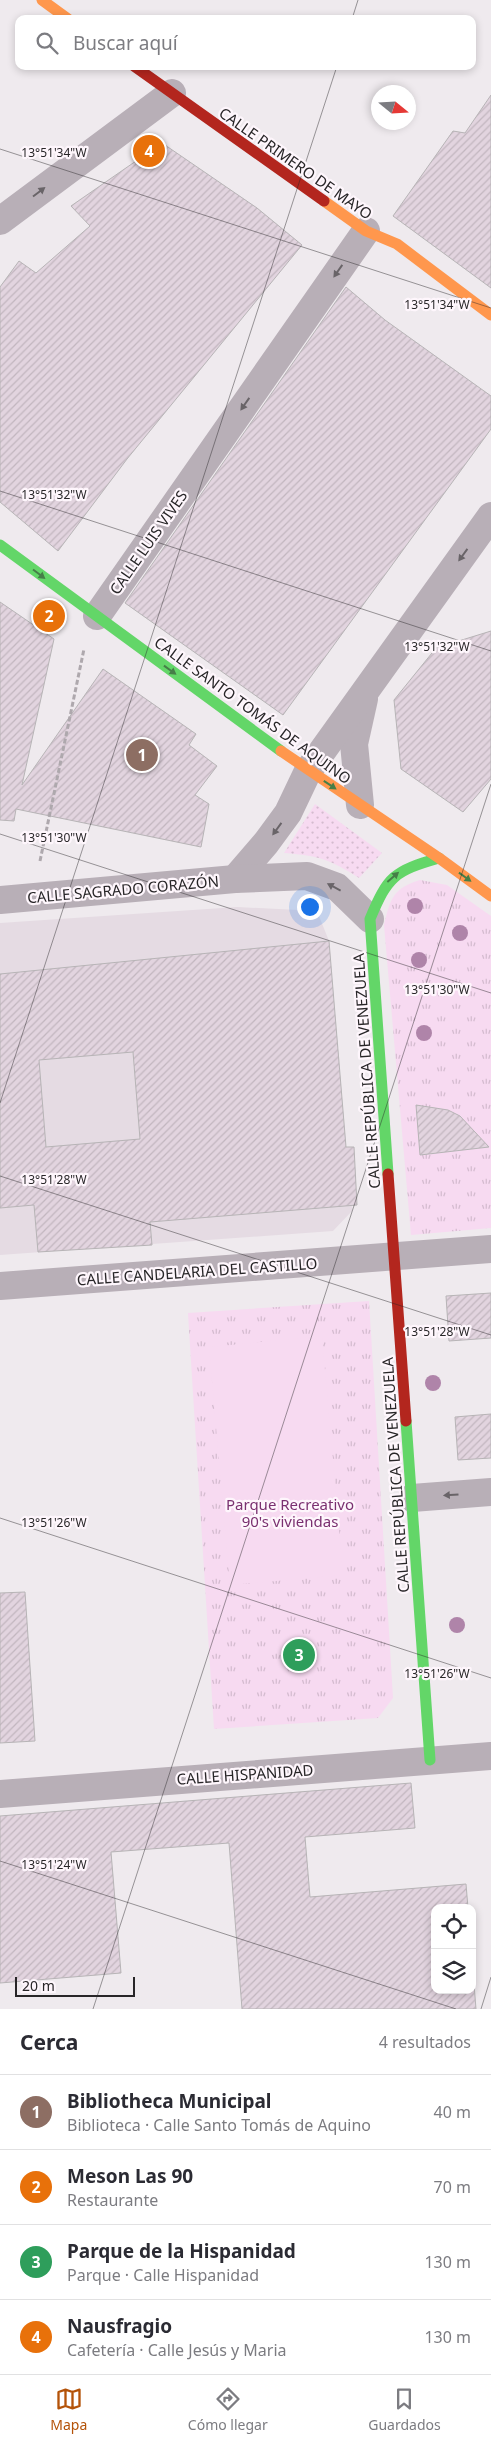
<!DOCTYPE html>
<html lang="es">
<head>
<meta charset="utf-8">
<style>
  body { margin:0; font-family:"Noto Sans",sans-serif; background:#f7f7f7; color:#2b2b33 }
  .controls { position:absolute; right:15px; bottom:15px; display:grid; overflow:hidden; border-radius:10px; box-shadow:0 2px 8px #0003 }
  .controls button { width:45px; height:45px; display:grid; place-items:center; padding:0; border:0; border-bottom:1px solid #e1e1e2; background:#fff; color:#2b2b33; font:25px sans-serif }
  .compass { position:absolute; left:371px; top:85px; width:45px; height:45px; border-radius:50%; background:#fff; box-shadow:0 2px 8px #0003; rotate:108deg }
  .scale { position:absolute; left:15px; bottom:12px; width:120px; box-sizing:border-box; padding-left:5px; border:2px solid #282628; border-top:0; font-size:14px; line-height:18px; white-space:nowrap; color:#282628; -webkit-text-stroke:4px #fef6fc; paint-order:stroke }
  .you { position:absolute; left:309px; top:906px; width:18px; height:18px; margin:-12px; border:4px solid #fff; border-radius:50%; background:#1a73e8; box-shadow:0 0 0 8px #1a73e833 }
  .badge { display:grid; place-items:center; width:32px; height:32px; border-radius:50%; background:#b45309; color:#fff; font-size:16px; font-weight:700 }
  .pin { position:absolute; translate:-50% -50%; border:2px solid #fff; box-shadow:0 1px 5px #0006 }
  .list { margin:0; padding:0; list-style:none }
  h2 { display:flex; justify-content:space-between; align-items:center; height:65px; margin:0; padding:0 20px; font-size:21px }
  h2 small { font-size:16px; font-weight:400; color:#7c7c81 }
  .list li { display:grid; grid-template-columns:32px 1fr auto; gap:15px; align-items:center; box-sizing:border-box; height:75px; padding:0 20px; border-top:1px solid #e1e1e2 }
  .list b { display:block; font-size:19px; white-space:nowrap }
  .list p { margin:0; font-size:16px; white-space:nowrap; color:#7c7c81 }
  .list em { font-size:16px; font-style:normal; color:#7c7c81 }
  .icon { flex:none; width:28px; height:28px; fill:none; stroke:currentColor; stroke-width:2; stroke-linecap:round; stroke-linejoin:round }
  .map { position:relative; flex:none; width:491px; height:2009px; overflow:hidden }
  .search { position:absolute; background:#fff; box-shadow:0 2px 8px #0003; left:15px; right:15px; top:15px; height:55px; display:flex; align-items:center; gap:12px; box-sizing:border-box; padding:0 18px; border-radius:10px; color:#7c7c81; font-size:19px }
  .sheet { height:365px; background:#fff }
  nav { display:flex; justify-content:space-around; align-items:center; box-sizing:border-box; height:70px; border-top:1px solid #e1e1e2; background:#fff; font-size:14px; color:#7c7c81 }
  nav a { display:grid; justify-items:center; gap:2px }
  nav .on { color:#b45309 }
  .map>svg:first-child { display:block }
  .built { fill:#e5dbe3 }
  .grass { fill:url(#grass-dots) }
  .park { fill:url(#park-tufts) }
  .pitch { fill:#f7daf1 }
  .building { fill:url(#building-hatch); stroke:#b7b4b6; fill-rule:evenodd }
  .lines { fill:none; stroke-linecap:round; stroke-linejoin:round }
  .path { stroke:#aea8ad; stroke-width:3; stroke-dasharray:5 2.5; stroke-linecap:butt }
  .street { stroke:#b8afb7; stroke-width:28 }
  .fast { stroke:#63d668; stroke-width:11 }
  .slow { stroke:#ff974d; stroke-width:11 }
  .jam { stroke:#b3261e; stroke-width:11 }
  .tree { fill:#af84a9 }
  .oneway { fill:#696468 }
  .oneway2 { fill:#467e48 }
  .ticks { fill:none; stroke:#282628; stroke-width:1; stroke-opacity:0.45 }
  .labels { text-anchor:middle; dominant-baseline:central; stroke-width:4.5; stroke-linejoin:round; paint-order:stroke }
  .street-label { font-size:15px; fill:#282628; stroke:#fef6fc }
  .park-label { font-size:15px; fill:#7a3070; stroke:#fef6fc }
  .ticks-label { font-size:12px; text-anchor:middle; fill:#282628; stroke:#fef6fc; stroke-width:4.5; stroke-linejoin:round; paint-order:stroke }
</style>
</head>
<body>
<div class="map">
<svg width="491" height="2009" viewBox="0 0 491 2009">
  <defs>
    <pattern id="grass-dots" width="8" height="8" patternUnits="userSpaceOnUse" patternTransform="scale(1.25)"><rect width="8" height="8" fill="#f7daf1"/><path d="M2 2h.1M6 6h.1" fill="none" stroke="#d4bbcf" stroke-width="1.8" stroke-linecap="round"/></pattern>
    <pattern id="park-tufts" width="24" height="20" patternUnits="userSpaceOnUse" patternTransform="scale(1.25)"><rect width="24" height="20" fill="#f7daf1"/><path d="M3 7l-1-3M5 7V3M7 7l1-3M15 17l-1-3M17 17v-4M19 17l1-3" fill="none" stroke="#d4bbcf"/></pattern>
    <pattern id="building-hatch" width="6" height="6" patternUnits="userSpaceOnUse" patternTransform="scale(1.25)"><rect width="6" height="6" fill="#e2d4df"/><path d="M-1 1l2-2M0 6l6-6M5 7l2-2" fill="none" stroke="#c2b6bf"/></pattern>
  </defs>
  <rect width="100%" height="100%" fill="#efeaee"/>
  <path class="built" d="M237 907 317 911 329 941 346 1147H354L357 1205 352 1206V1211L333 1231 0 1255V923Z"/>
  <path class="grass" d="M315 804 382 853 359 878C329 859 320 856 284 853Z"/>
  <g class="park">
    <path d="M420 880 447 885 491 916V1228L411 1235 384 925C390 899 393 888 420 880Z"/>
    <path d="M369 1301 393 1698 378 1718 214 1729 188 1313Z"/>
  </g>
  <path class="pitch" d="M322 1336 343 1575 230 1585 209 1347Z"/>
  <g class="building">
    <path d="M491 95V288L393 216 453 131 465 133Z"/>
    <path d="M165 145 257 208 302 245 127 459 58 551 0 502V287L19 261 36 273 90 226 71 206 149 152Z"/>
    <path d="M346 287 385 320 491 396V429L283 715 125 603Z"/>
    <path d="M0 602 54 639 22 785 103 669 196 734 189 745 217 766 195 795 209 804 201 847 16 809 14 821 0 820Z"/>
    <path d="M491 631V779L463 812 401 769 394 700 436 648Z"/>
    <path d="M329 941 346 1147H354L357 1205 150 1222 152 1245 38 1252 34 1205 0 1208V974ZM133 1052 140 1139 46 1147 39 1060Z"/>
    <path d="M416 1105 448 1110 460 1116 489 1147 420 1155Z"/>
    <path d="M491 1293V1338L449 1341 446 1296Z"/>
    <path d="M491 1414V1458L458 1460 455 1417Z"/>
    <path d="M25 1592 35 1741 0 1743V1593Z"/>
    <path d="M411 1783 415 1828 305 1837 310 1897 466 1884 468 1908H435V1990H472V1959L476 2009H242L229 1843 111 1852 121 1973 0 1983V1816Z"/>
  </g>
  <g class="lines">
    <path class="path" d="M40 861 84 649"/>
    <g class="street">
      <path d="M0 221 172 93"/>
      <path d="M97 616 366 231"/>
      <path d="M360 805 354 744 364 699"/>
      <path d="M235 879 266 843 288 813 308 771 491 516"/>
      <path d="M0 900 235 879 307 876 337 887 370 919"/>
      <path d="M0 1286 491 1249"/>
      <path d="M412 1498 491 1492"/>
      <path d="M0 1794 491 1756"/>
    </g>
    <g class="fast">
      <path d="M0 545 281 751"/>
      <path d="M388 1174 370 919C388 876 394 871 439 858"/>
      <path d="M406 1421 430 1760"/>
    </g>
    <g class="slow">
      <path d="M42 0 68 19"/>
      <path d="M324 201 366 231 397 244 491 315"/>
      <path d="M281 751 439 858 491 896"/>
    </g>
    <g class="jam">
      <path d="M134 66 324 201"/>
      <path d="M388 1174 406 1421"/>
    </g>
  </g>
  <g class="tree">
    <circle cx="415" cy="906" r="8"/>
    <circle cx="460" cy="933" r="8"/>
    <circle cx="419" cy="960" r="8"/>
    <circle cx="424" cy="1033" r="8"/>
    <circle cx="433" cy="1383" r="8"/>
    <circle cx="457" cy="1625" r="8"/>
  </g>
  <defs><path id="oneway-solid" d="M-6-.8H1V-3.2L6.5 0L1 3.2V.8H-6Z" transform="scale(1.25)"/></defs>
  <g class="oneway">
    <use href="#oneway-solid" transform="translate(39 192) rotate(-37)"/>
    <use href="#oneway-solid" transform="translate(338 271) rotate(125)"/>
    <use href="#oneway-solid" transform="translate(245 404) rotate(125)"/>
    <use href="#oneway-solid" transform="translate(463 555) rotate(126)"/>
    <use href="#oneway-solid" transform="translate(277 829) rotate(126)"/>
    <use href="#oneway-solid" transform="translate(334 887) rotate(-152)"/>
    <use href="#oneway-solid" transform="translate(451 1495) rotate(176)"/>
  </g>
  <g class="oneway2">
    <use href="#oneway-solid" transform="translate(39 574) rotate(37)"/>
    <use href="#oneway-solid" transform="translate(170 670) rotate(36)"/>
    <use href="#oneway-solid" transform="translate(330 785) rotate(34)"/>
    <use href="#oneway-solid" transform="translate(393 877) rotate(-41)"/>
    <use href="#oneway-solid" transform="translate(465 877) rotate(36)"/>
  </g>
  <path class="ticks" d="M352 19 358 0M0 149 491 308M0 491 491 651M0 834 491 993M0 1103 337 66M0 1176 491 1335M0 1518 491 1678M0 1861 456 2009M93 2009 491 784M481 2009 491 1977"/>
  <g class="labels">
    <g class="street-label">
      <text transform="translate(296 163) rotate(35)">CALLE PRIMERO DE MAYO</text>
      <text transform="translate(148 542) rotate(-55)">CALLE LUIS VIVES</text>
      <text transform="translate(253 710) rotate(36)">CALLE SANTO TOMÁS DE AQUINO</text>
      <text transform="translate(123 889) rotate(-5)">CALLE SAGRADO CORAZÓN</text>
      <text transform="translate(366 1071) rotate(-94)">CALLE REPÚBLICA DE VENEZUELA</text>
      <text transform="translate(197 1271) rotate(-4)">CALLE CANDELARIA DEL CASTILLO</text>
      <text transform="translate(395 1475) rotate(-94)">CALLE REPÚBLICA DE VENEZUELA</text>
      <text transform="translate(245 1774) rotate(-4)">CALLE HISPANIDAD</text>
    </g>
    <g class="park-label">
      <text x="290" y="1504">Parque Recreativo<tspan x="290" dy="17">90's viviendas</tspan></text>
    </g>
  </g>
  <g class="ticks-label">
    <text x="54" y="157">13°51'34"W</text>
    <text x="437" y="309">13°51'34"W</text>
    <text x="54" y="499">13°51'32"W</text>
    <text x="437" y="651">13°51'32"W</text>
    <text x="54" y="842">13°51'30"W</text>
    <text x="437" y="994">13°51'30"W</text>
    <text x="54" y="1184">13°51'28"W</text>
    <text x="437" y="1336">13°51'28"W</text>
    <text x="54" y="1527">13°51'26"W</text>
    <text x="437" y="1678">13°51'26"W</text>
    <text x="54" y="1869">13°51'24"W</text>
  </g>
</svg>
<div class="controls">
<button><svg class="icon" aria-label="locate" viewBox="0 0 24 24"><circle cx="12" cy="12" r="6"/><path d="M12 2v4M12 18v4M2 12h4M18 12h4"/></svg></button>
<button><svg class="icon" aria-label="layers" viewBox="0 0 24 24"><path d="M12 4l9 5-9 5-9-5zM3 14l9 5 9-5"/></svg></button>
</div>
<svg class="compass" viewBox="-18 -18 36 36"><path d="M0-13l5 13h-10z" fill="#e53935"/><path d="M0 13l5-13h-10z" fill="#7c7c81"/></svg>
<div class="scale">20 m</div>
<div class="you"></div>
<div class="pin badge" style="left:142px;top:755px;background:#8d6e63">1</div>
<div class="pin badge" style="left:49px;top:616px;background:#e8710a">2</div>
<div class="pin badge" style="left:299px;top:1655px;background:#2e9e5b">3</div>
<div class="pin badge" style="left:149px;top:151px;background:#e8710a">4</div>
<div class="search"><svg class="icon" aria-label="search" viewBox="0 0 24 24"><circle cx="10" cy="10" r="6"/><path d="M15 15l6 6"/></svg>Buscar aquí</div>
</div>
<section class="sheet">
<h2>Cerca<small>4 resultados</small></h2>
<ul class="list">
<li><span class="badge" style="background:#8d6e63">1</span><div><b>Bibliotheca Municipal</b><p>Biblioteca · Calle Santo Tomás de Aquino</p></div><em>40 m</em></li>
<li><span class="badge" style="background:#e8710a">2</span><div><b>Meson Las 90</b><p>Restaurante</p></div><em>70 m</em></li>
<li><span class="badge" style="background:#2e9e5b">3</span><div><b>Parque de la Hispanidad</b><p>Parque · Calle Hispanidad</p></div><em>130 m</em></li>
<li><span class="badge" style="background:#e8710a">4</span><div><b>Nausfragio</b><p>Cafetería · Calle Jesús y Maria</p></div><em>130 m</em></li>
</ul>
</section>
<nav>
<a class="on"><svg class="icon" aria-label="map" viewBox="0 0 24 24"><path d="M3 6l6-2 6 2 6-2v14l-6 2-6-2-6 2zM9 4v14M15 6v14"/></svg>Mapa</a>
<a><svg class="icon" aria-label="directions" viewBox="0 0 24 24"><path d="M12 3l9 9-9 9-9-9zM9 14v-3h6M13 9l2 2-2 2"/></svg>Cómo llegar</a>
<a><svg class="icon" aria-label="saved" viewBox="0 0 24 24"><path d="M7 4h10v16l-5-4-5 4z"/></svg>Guardados</a>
</nav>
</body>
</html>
